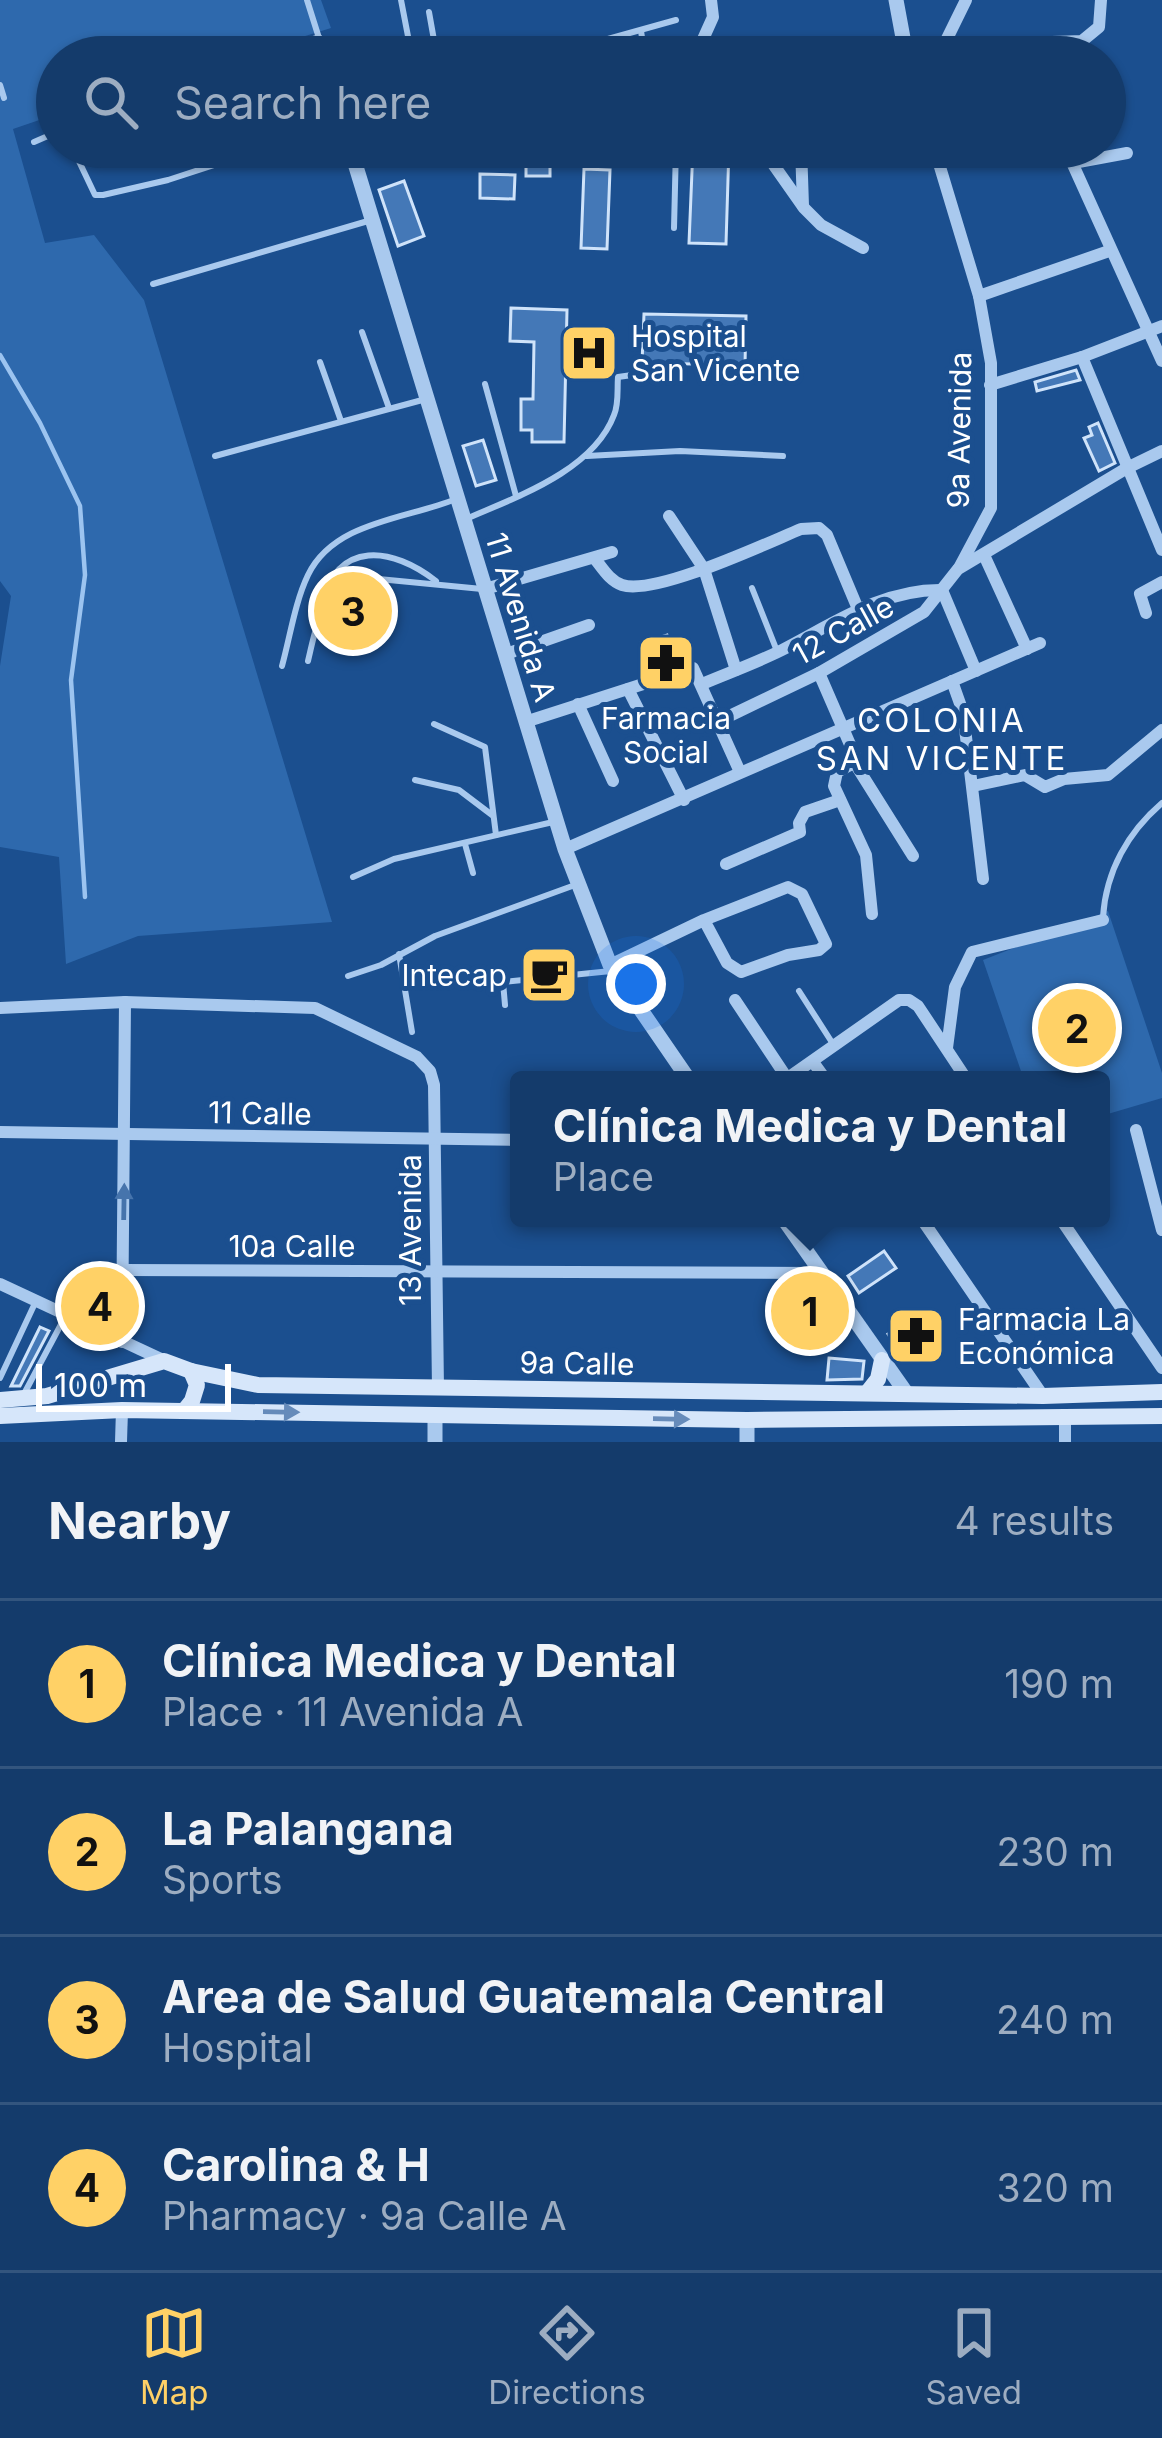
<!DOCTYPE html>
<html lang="en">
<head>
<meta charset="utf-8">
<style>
  body { margin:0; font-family:Inter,sans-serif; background:#1d4271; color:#f1f3f6 }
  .scale { position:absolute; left:36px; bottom:30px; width:195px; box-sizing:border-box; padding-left:12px; border:6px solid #fff; border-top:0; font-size:33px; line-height:42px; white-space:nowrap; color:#fff; -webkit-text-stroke:9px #1b4f8f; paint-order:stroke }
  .you { position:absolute; left:636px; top:984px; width:42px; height:42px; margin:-30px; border:9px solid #fff; border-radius:50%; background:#1a73e8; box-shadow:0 0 0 18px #1a73e833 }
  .badge { display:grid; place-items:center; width:78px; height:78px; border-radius:50%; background:#ffd166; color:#111; font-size:39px; font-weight:700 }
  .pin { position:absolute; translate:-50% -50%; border:6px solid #fff; box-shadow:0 3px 12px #0006 }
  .popup { position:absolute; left:510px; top:1071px; width:600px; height:156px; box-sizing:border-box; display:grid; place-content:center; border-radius:12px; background:#143b6b; filter:drop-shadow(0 3px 9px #0005); font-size:39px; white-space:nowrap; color:#9dadc1 }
  .popup b { font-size:45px; color:#f1f3f6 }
  .popup::after { content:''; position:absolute; left:50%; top:100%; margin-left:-24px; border:24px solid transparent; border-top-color:#143b6b }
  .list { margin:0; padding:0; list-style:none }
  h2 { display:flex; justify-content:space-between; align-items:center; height:156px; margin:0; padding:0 48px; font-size:51px }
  h2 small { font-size:39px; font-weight:400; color:#9dadc1 }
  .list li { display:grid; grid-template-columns:78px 1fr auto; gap:36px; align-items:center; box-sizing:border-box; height:168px; padding:0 48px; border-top:3px solid #33557e }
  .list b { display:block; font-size:45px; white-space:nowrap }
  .list p { margin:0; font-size:39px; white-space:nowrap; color:#9dadc1 }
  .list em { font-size:39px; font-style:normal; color:#9dadc1 }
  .icon { flex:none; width:66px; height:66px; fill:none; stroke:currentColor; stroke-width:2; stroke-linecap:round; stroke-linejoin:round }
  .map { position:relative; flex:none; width:1162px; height:1442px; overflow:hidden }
  .search { position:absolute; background:#143b6b; box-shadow:0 3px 9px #0004; left:36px; right:36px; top:36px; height:132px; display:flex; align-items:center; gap:30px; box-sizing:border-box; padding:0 42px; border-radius:66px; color:#9dadc1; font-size:45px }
  .sheet { height:828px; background:#143b6b }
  nav { display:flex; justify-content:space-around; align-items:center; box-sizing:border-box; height:168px; border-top:3px solid #33557e; background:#143b6b; font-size:33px; color:#9dadc1 }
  nav a { display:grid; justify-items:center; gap:6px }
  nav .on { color:#ffd166 }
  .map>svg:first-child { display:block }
  .green { fill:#2e69ad }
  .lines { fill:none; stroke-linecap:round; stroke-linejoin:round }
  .stream { stroke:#9cc4f0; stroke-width:4.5 }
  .building { fill:#4478b7; stroke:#cfe3fa; stroke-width:3 }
  .service { stroke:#a9c9ee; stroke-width:6 }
  .minor { stroke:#a9c9ee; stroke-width:12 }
  .tertiary { stroke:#a9c9ee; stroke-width:15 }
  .secondary { stroke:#d6e6fa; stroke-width:16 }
  .oneway { fill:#4674ac }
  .oneway2 { fill:#668bba }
  .labels { text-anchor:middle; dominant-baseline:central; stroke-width:10; stroke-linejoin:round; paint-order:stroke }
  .poi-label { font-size:30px; fill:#fff; stroke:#1b4f8f; text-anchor:start }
  .street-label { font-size:30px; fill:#fff; stroke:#1b4f8f }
  .neighbourhood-label { font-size:33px; letter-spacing:3px; fill:#fff; stroke:#1b4f8f }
</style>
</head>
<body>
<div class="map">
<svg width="1162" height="1442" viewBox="0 0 1162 1442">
  <rect width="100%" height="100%" fill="#1b4f8f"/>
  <g class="green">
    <path d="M0 0H321L331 28 238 57H57V114L13 129 45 243 94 235 144 300 332 922 138 936 66 964 59 857 0 847V666L11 596 0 581Z"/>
    <path d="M1108 911 1162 1073V1098L1101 1116V1080H1024L983 960Z"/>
  </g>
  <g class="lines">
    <path class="stream" d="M0 355 40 423 80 506 85 575 71 680 85 897"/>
  </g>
  <g class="building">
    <rect x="526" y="147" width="24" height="29"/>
    <path d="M693 147H729L726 244 689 243Z"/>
    <path d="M584 169 610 170 607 249 581 248Z"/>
    <path d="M480 174 515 175 514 199 480 198Z"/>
    <path d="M404 181 424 236 398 246 379 190Z"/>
    <path d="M511 308 567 310 564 442H532V430H521V399H533L534 342 510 341Z"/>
    <path d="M644 314 746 316 745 365 642 363Z"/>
    <path d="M1076 370 1080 380 1037 391 1035 382Z"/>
    <path d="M1098 423 1115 463 1099 471 1084 438 1092 435 1089 427Z"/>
    <path d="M483 440 496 480 476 486 463 446Z"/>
    <path d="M667 635 676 662 651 671 641 643Z"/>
    <path d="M884 1251 896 1268 859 1293 848 1276Z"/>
    <path d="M111 1293 112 1317 98 1318 88 1313 86 1295Z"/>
    <path d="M791 1293 817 1298 832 1324 798 1330Z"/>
    <path d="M926 1310 939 1330 900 1354 888 1334Z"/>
    <path d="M40 1327 49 1331 20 1386H11Z"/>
    <path d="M829 1358 864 1361 862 1379 827 1380Z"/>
  </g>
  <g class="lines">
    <g class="service">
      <path d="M307 0 325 57"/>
      <path d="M401 0 412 57"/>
      <path d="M429 12 437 57"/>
      <path d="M641 31 645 57"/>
      <path d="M608 39 676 20"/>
      <path d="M256 57 319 37"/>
      <path d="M0 85 4 98"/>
      <path d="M34 142 57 132"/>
      <path d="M76 155 95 195H103L168 180 269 147"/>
      <path d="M674 228 676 147"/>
      <path d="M153 284 368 221"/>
      <path d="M362 332 389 408"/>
      <path d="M320 362 341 421"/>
      <path d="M485 384 516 496"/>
      <path d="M215 456 426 399"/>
      <path d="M587 456 680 451 783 456"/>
      <path d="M466 519C516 497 593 471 614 415 619 404 617 389 618 377L660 371"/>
      <path d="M752 588 777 651"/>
      <path d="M321 605C338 539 392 547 436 581"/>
      <path d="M308 661C316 628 321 589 358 577L482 589"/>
      <path d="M282 666C290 637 295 602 308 575 334 521 407 519 456 499"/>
      <path d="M434 724 485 747 496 835"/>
      <path d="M415 780 459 790 492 815"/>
      <path d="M465 844 473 873"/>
      <path d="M353 877 394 859 553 822"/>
      <path d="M1103 917C1106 871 1128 832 1162 803"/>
      <path d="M399 954 412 1032"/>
      <path d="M348 976 381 965 435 936 575 885"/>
      <path d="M799 991 833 1044"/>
      <path d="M505 1005 503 982 611 971"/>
      <path d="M0 1378 36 1301"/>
      <path d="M25 1392 66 1315"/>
    </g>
    <g class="minor">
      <path d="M695 57 713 17 711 0"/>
      <path d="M938 57 966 0"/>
      <path d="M951 57 1022 43 1082 41 1099 27 1101 0"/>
      <path d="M761 147 804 208 821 225 863 248"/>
      <path d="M801 147 803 206"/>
      <path d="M934 147 979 296 991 363V508L959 568"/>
      <path d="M1065 147 1162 361"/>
      <path d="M1073 160V163L1127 153"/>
      <path d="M979 296 1109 251"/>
      <path d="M1082 357 1162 550"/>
      <path d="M990 385 1082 357 1162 326"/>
      <path d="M669 516 704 569 736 670"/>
      <path d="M984 555 1027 649"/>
      <path d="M595 559C603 569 610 581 622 585 655 596 767 543 801 529L819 528 827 535 858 609"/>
      <path d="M485 589 612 552"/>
      <path d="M1146 613 1140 594 1162 582"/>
      <path d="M506 654 589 625"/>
      <path d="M819 673 855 756 852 764 837 772 834 786 866 855 872 914"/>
      <path d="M952 681 963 712 983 879"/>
      <path d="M702 684C728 673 756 663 782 650 833 624 882 589 942 590L976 671"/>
      <path d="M628 689 684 800"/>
      <path d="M578 704 613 781"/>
      <path d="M525 722 693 668 740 772"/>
      <path d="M717 722 819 673 924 612 958 569 1127 468 1162 451"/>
      <path d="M854 762 913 856"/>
      <path d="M973 786 1025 775 1045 787 1064 779 1108 775 1162 730"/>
      <path d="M565 849 1040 643"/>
      <path d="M726 864 800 832 799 823 805 812 840 800"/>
      <path d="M610 965 704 920 788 887 802 894 826 944 819 950 788 955 741 972 727 963 704 920"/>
      <path d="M735 1000 787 1078"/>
      <path d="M0 1008 125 1002 315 1008 417 1057 430 1071 434 1085 438 1389"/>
      <path d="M947 1048 955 987 972 952 1103 920"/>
      <path d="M813 1062 826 1080"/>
      <path d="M785 1080 899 1000H909L918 1006 967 1080"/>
      <path d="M1136 1130 1162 1230"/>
      <path d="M0 1132 519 1140"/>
      <path d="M921 1218 1043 1396"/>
      <path d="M1060 1218 1162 1368"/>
      <path d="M123 1270 820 1273"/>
      <path d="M0 1284 163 1360"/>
      <path d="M122 1342 125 1002"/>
      <path d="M121 1442 122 1410"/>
      <path d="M1065 1442V1416"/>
    </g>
    <g class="tertiary">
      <path d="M864 57 906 54 896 0"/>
      <path d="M350 147 565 849 610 965 689 1080"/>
      <path d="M783 1218 907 1394"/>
      <path d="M747 1420V1442"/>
      <path d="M435 1442V1415"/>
    </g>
    <g class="secondary">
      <path d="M867 1393 878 1379 882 1360"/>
      <path d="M0 1400 47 1396 164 1361 191 1371 258 1385 1043 1396 1162 1392"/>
      <path d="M184 1411 192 1401 197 1385 191 1371"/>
      <path d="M0 1416 122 1410 747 1420 1162 1416"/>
    </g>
  </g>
  <defs><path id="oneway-solid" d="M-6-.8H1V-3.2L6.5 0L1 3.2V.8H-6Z" transform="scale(3)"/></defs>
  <use class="oneway" href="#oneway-solid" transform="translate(124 1202) rotate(-89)"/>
  <g class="oneway2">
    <use href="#oneway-solid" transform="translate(281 1412) rotate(1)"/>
    <use href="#oneway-solid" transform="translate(671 1419) rotate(1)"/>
  </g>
  <defs>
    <symbol id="hospital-square" viewBox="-11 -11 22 22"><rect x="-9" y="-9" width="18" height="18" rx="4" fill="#ffd166" stroke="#1b4f8f"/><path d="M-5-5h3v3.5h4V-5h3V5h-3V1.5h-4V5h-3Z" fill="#111"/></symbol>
    <symbol id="pharmacy-square" viewBox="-11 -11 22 22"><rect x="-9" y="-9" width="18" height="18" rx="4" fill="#ffd166" stroke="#1b4f8f"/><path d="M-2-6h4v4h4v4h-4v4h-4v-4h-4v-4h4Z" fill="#111"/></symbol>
    <symbol id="cafe-square" viewBox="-11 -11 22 22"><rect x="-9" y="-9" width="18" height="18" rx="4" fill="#ffd166" stroke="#1b4f8f"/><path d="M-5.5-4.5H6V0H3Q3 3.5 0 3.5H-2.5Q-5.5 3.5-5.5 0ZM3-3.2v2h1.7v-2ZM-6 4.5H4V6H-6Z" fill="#111"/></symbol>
  </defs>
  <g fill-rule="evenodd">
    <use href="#hospital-square" x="556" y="320" width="66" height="66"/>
    <use href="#pharmacy-square" x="633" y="630" width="66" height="66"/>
    <use href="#cafe-square" x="516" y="942" width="66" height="66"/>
    <use href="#pharmacy-square" x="883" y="1303" width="66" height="66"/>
  </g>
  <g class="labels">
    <g class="poi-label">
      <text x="631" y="336">Hospital<tspan x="631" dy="34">San Vicente</tspan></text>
      <text x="666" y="718" text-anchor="middle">Farmacia<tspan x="666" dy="34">Social</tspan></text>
      <text x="507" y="975" text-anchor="end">Intecap</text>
      <text x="958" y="1319">Farmacia La<tspan x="958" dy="34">Económica</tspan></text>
    </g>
    <g class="street-label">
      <text transform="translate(959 430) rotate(-89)">9a Avenida</text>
      <text transform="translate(521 617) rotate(73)">11 Avenida A</text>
      <text transform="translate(843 630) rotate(-29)">12 Calle</text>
      <text transform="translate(260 1113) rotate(1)">11 Calle</text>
      <text transform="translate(410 1230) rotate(-90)">13 Avenida</text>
      <text x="292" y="1246">10a Calle</text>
      <text transform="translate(577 1363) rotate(1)">9a Calle</text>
    </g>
    <g class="neighbourhood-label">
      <text x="942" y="720">COLONIA<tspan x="942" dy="38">SAN VICENTE</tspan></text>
    </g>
  </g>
</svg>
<div class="scale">100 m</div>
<div class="you"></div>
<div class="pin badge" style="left:810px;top:1311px">1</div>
<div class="popup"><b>Clínica Medica y Dental</b>Place</div>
<div class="pin badge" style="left:1077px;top:1028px">2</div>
<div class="pin badge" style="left:353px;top:611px">3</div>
<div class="pin badge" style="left:100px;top:1306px">4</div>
<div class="search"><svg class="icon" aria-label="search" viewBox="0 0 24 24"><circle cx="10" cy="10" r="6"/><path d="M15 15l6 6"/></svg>Search here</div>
</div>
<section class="sheet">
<h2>Nearby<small>4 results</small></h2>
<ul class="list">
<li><span class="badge">1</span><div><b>Clínica Medica y Dental</b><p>Place · 11 Avenida A</p></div><em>190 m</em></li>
<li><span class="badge">2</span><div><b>La Palangana</b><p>Sports</p></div><em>230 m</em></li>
<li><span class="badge">3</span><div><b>Area de Salud Guatemala Central</b><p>Hospital</p></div><em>240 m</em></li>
<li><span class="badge">4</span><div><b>Carolina &amp; H</b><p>Pharmacy · 9a Calle A</p></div><em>320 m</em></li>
</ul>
</section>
<nav>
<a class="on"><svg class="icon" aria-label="map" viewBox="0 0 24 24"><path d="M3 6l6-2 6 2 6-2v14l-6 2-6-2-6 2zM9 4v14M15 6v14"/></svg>Map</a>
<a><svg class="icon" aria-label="directions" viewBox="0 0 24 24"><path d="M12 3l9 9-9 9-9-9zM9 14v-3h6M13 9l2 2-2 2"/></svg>Directions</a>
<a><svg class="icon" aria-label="saved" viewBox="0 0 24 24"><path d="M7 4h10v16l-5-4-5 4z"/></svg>Saved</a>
</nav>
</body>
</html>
